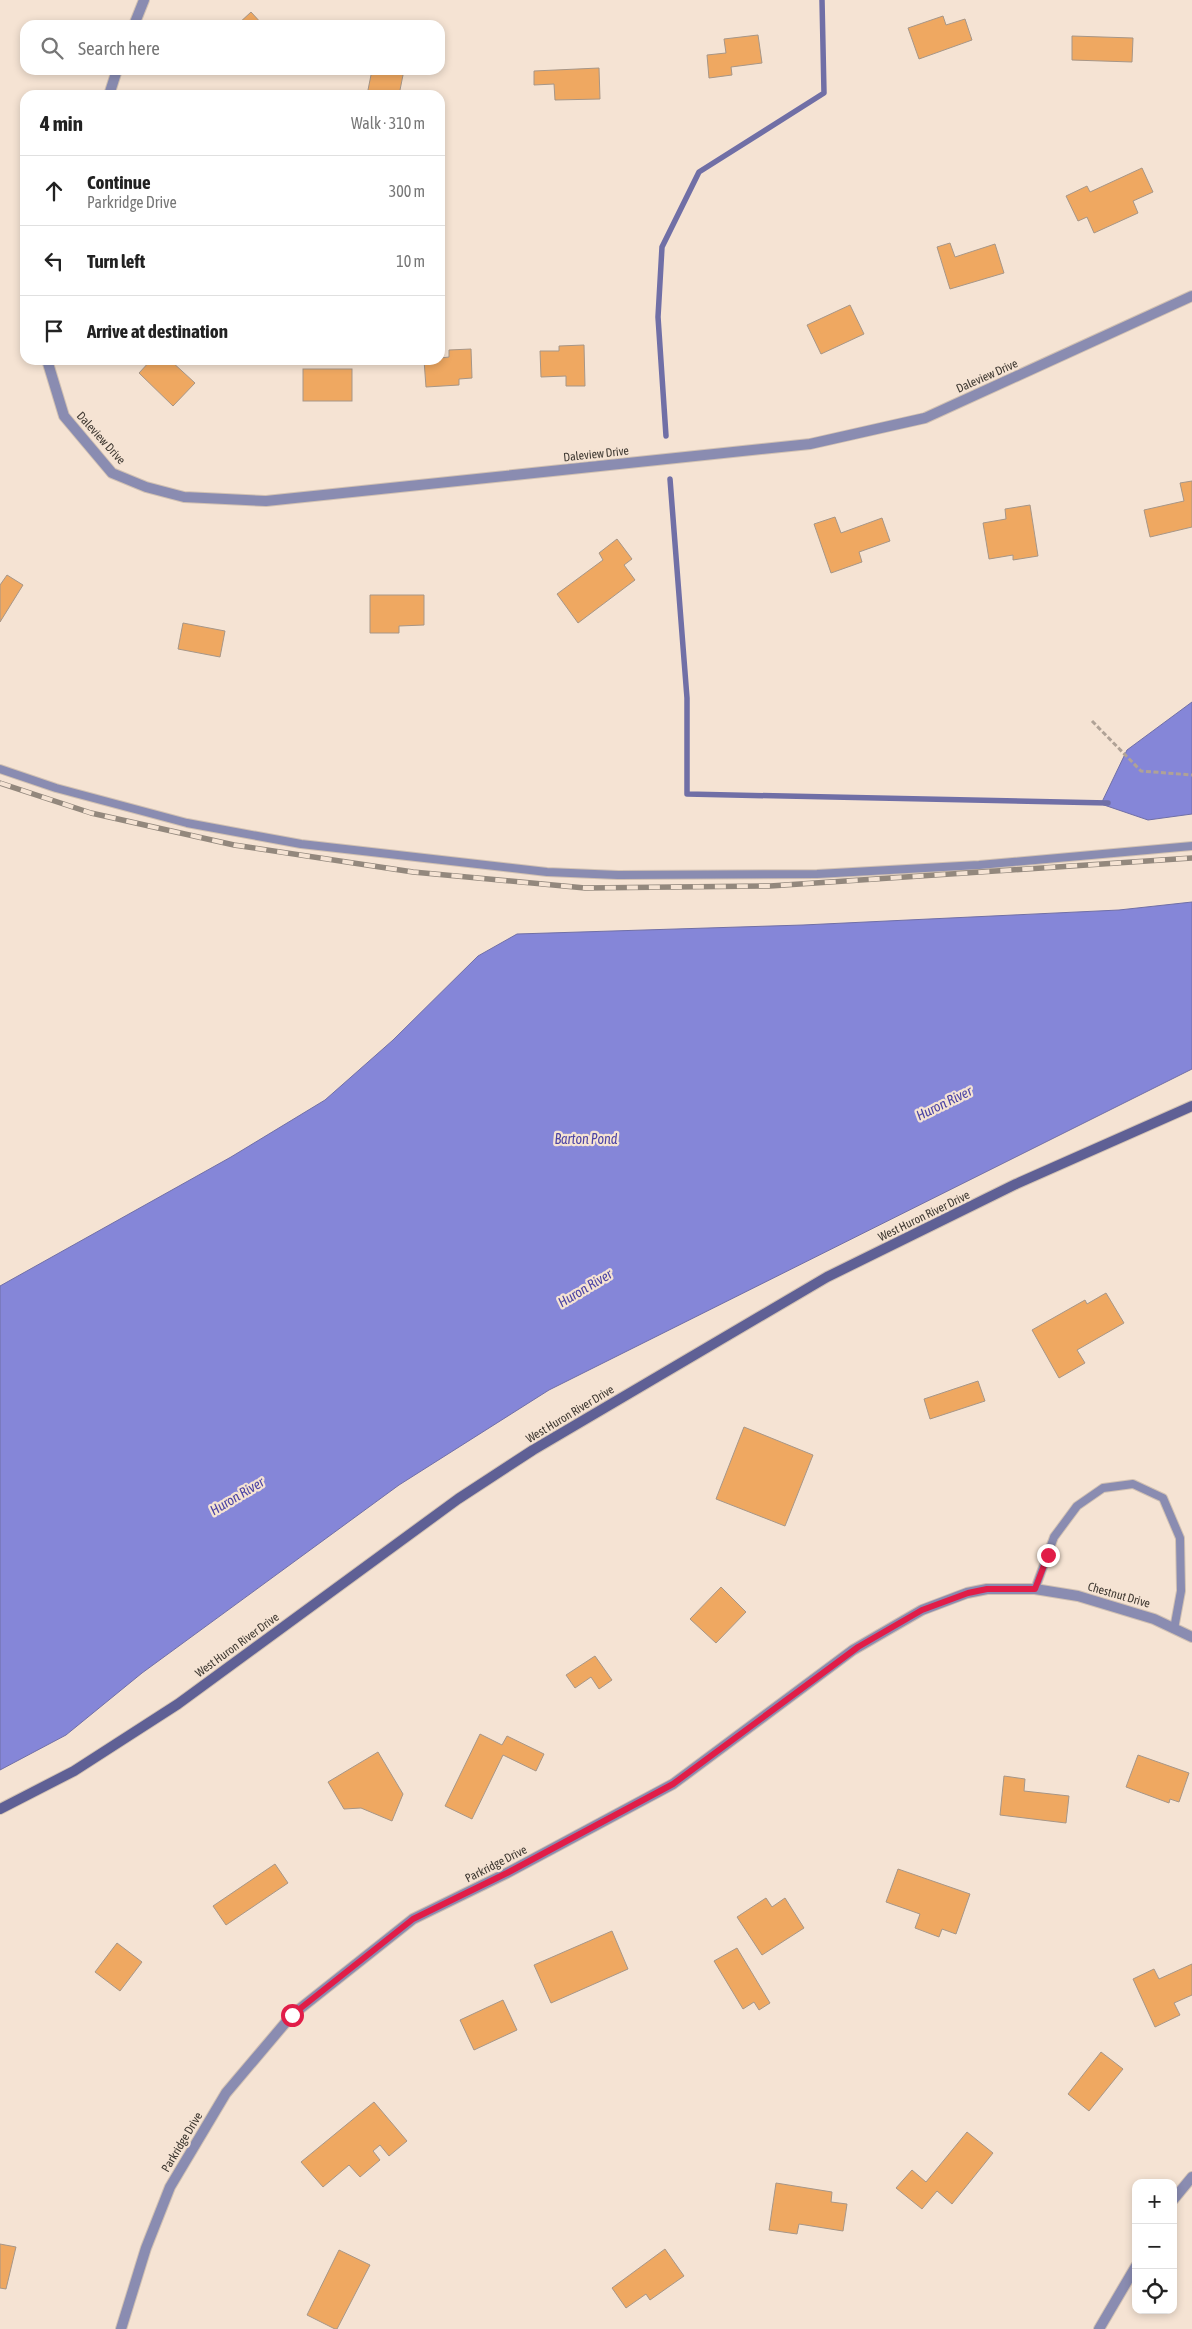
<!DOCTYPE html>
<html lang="en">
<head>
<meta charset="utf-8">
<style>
  body { margin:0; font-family:"Asap Condensed",sans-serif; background:#f6f6f6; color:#222 }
  .controls { position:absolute; right:15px; bottom:15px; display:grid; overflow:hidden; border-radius:10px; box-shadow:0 2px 8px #0003 }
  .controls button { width:45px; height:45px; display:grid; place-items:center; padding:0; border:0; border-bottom:1px solid #e0e0e0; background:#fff; color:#222; font:25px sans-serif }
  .stop { position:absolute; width:15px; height:15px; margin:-11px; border:4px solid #e11d48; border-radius:50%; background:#fff }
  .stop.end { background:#e11d48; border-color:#fff; box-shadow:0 1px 5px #0008 }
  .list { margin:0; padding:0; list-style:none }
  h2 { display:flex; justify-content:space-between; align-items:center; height:65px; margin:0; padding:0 20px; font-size:21px }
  h2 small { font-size:16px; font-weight:400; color:#767676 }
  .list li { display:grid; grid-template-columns:32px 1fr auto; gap:15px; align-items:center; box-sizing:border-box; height:70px; padding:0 20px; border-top:1px solid #e0e0e0 }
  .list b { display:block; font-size:19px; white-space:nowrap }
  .list p { margin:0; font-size:16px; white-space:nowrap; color:#767676 }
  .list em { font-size:16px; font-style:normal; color:#767676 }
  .icon { flex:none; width:28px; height:28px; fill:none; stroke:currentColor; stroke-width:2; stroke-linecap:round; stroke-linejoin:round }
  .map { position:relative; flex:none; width:1192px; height:2329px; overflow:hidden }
  .search { position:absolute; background:#fff; box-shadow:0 2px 8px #0003; left:20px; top:20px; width:425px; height:55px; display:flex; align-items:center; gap:12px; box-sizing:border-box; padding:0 18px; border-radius:15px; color:#767676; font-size:19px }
  .panel { position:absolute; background:#fff; box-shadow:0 2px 8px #0003; left:20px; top:90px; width:425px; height:275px; border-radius:15px }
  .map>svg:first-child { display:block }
  .water { fill:#8586d8; stroke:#706fa6 }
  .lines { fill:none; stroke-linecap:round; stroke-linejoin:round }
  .stream { stroke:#706fa6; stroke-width:5.5 }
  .building { fill:#efa861; stroke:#a79687 }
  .lane-casing { stroke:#d1c1b3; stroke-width:10 }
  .street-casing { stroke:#d1c1b3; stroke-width:12 }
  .secondary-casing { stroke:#d1c1b3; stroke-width:12 }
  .path { stroke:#b0a296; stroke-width:3; stroke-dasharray:5 2.5; stroke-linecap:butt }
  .lane { stroke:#8a8cb1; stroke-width:8 }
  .street { stroke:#8a8cb1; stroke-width:10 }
  .secondary { stroke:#5f6095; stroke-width:10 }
  .rail-casing { stroke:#93887d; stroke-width:5.5 }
  .rail { stroke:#f5e3d3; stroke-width:4; stroke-dasharray:11; stroke-linecap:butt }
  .route { stroke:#e11d48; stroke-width:6 }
  .labels { text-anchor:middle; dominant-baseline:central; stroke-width:4.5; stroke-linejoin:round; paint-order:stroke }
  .street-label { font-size:12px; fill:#3f3932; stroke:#f5e3d3 }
  .water-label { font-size:14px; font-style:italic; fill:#4b43a4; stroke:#f5e3d3 }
</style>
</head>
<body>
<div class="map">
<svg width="1192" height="2329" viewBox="0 0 1192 2329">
  <rect width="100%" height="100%" fill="#f5e3d3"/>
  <g class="water">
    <path d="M1192 702V814L1148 820 1101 804 1127 750Z"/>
    <path d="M1192 902V1069L549 1390 399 1485 142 1673 66 1735 0 1770V1286L231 1157 325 1100 393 1040 478 956 517 934 803 925 1119 910Z"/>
  </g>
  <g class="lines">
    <g class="stream">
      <path d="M666 436 658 317 662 247 699 172 824 93 822 0"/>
      <path d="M670 479 687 698V794L1108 803"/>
    </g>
  </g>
  <g class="building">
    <path d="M251 12 263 25H237Z"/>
    <path d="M943 16 946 25 965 19 972 40 919 59 908 28Z"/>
    <path d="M758 35 762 63 731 67 732 75 709 78 707 55 726 53 724 39Z"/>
    <path d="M1072 36 1133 38 1132 62 1072 60Z"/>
    <path d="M599 68 600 99 555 100 554 84 534 85V71Z"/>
    <path d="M372 70H404L399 95H367Z"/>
    <path d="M1142 168 1153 192 1133 201 1138 213 1094 233 1087 217 1078 221 1066 196 1087 186 1090 192Z"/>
    <path d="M950 243 955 257 995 244 1004 273 950 289 937 247Z"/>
    <path d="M850 305 864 334 821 354 807 325Z"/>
    <path d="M584 345 585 386H566V376L541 377 540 351H559V346Z"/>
    <path d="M471 349 472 378 459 379V385L426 387 424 360 449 357V350Z"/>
    <path d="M151 360H170L195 383 173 406 139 373Z"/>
    <rect x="303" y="369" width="49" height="32"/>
    <path d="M1192 481V527L1150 537 1144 510 1184 501 1180 483Z"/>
    <path d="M1030 505 1038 556 1013 560V555L989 559 983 523 1006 519 1005 509Z"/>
    <path d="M835 517 841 533 882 518 890 541 859 552 862 562 831 573 814 524Z"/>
    <path d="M617 539 632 559 624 565 635 580 578 623 557 594 603 560 599 553Z"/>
    <path d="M7 575 23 585 0 622V585Z"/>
    <path d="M370 595H424V625L399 626V633H370Z"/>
    <path d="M183 623 225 631 220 657 178 649Z"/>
    <path d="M1106 1293 1124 1323 1077 1350 1085 1363 1059 1378 1032 1330 1085 1300 1087 1304Z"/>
    <path d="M978 1381 985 1401 930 1419 924 1399Z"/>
    <path d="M744 1427 813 1455 785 1526 716 1499Z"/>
    <path d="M721 1587 746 1612 716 1643 690 1619Z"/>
    <path d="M595 1656 612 1680 599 1689 591 1677 575 1688 566 1675Z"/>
    <path d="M480 1734 502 1745 507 1736 544 1754 536 1771 503 1755 472 1819 445 1806Z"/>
    <path d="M378 1752 403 1794 392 1821 361 1808 344 1809 328 1782Z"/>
    <path d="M1138 1755 1189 1773 1179 1802 1170 1799 1169 1803 1126 1787Z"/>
    <path d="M1004 1776 1025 1779 1024 1791 1069 1796 1066 1823 1000 1815Z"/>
    <path d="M275 1864 288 1883 226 1925 213 1906Z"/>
    <path d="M898 1869 970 1894 956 1934 942 1929 939 1937 915 1928 920 1914 886 1902Z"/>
    <path d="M766 1898 772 1907 785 1898 804 1928 762 1955 737 1917Z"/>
    <path d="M612 1931 628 1969 551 2003 534 1965Z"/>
    <path d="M117 1943 142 1962 120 1991 95 1972Z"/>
    <path d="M737 1948 770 2003 759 2010 754 2002 743 2009 714 1961Z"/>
    <path d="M1192 1964V1995L1174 2003 1180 2015 1155 2027 1133 1979 1154 1969 1159 1979Z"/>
    <path d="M503 2000 517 2030 474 2050 460 2020Z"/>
    <path d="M1101 2052 1123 2069 1089 2111 1068 2094Z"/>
    <path d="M374 2102 407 2141 389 2156 380 2145 373 2151 380 2160 360 2177 349 2165 323 2187 301 2162Z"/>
    <path d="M967 2132 993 2153 952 2204 937 2191 922 2209 896 2188 912 2170 926 2182Z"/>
    <path d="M776 2183 832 2192 831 2202 847 2204 843 2231 799 2224 797 2234 769 2230Z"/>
    <path d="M0 2244 16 2247 6 2289 0 2288Z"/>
    <path d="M665 2249 684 2276 650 2300 646 2294 626 2308 612 2288Z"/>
    <path d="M339 2250 370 2265 337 2329H335L307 2315Z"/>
  </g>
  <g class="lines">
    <defs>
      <g id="lane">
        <path d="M0 769 56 788 187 823 301 844 547 872 618 875 817 874 979 865 1192 846"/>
        <path d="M1035 1589 1054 1537 1077 1506 1103 1488 1133 1484 1163 1498 1180 1538 1181 1591 1174 1629"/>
      </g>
      <g id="street">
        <path d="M134 25 144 0"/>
        <path d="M109 95 117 70"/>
        <path d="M47 360 64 416 112 473 146 487 184 497 266 501 810 444 925 418 1192 296"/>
        <path d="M1173 2200 1192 2177"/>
        <path d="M121 2329 146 2248 170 2187 226 2093 292 2015 413 1919 507 1873 673 1784 853 1650 922 1610 967 1593 987 1589H1035L1078 1596 1154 1619 1192 1637"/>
        <path d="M1099 2329 1136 2266"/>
      </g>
      <path id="secondary" d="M0 1809 74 1771 178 1704 458 1499 533 1450 827 1277 1016 1184 1192 1106"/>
    </defs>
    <use href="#lane" class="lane-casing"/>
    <use href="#street" class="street-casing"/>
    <use href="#secondary" class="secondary-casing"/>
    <path class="path" d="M1092 721 1141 771 1192 775"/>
    <use href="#lane" class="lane"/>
    <use href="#street" class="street"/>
    <use href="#secondary" class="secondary"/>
    <defs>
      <path id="rail" d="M0 783 91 813 234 845 413 872 585 888 770 886 1192 858"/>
    </defs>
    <use href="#rail" class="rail-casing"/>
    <use href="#rail" class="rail"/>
  </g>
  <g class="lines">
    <path class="route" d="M292 2015 413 1919 507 1873 673 1784 858 1647 922 1610 968 1593 987 1589H1035L1048 1555"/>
  </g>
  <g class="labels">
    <g class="street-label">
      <text transform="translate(987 376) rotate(-24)">Daleview Drive</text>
      <text transform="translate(101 438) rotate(48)">Daleview Drive</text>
      <text transform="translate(596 454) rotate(-6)">Daleview Drive</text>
      <text transform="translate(924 1216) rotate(-26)">West Huron River Drive</text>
      <text transform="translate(570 1414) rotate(-31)">West Huron River Drive</text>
      <text transform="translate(1119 1595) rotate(16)">Chestnut Drive</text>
      <text transform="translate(237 1645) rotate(-36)">West Huron River Drive</text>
      <text transform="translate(496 1864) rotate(-27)">Parkridge Drive</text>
      <text transform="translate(182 2142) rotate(-59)">Parkridge Drive</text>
    </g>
    <g class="water-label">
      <text transform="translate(944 1103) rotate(-26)">Huron River</text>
      <text x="586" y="1139">Barton Pond</text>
      <text transform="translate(585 1288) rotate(-31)">Huron River</text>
      <text transform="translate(237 1496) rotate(-31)">Huron River</text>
    </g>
  </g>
</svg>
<div class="controls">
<button>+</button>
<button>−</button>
<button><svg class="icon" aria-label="locate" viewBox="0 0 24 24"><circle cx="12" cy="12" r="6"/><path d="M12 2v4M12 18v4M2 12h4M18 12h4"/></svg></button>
</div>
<div class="stop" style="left:292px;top:2015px"></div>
<div class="stop end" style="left:1048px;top:1555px"></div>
<div class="search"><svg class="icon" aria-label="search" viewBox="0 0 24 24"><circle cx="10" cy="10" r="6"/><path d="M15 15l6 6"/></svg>Search here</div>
<section class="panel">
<h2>4 min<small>Walk · 310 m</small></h2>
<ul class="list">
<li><svg class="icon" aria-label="ahead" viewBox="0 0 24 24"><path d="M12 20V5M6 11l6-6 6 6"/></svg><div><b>Continue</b><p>Parkridge Drive</p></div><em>300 m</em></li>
<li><svg class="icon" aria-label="left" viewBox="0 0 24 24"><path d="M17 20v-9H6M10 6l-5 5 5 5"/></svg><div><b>Turn left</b></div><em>10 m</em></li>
<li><svg class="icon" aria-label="arrive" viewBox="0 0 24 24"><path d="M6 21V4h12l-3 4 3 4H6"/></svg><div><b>Arrive at destination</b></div></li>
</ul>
</section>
</div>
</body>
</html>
